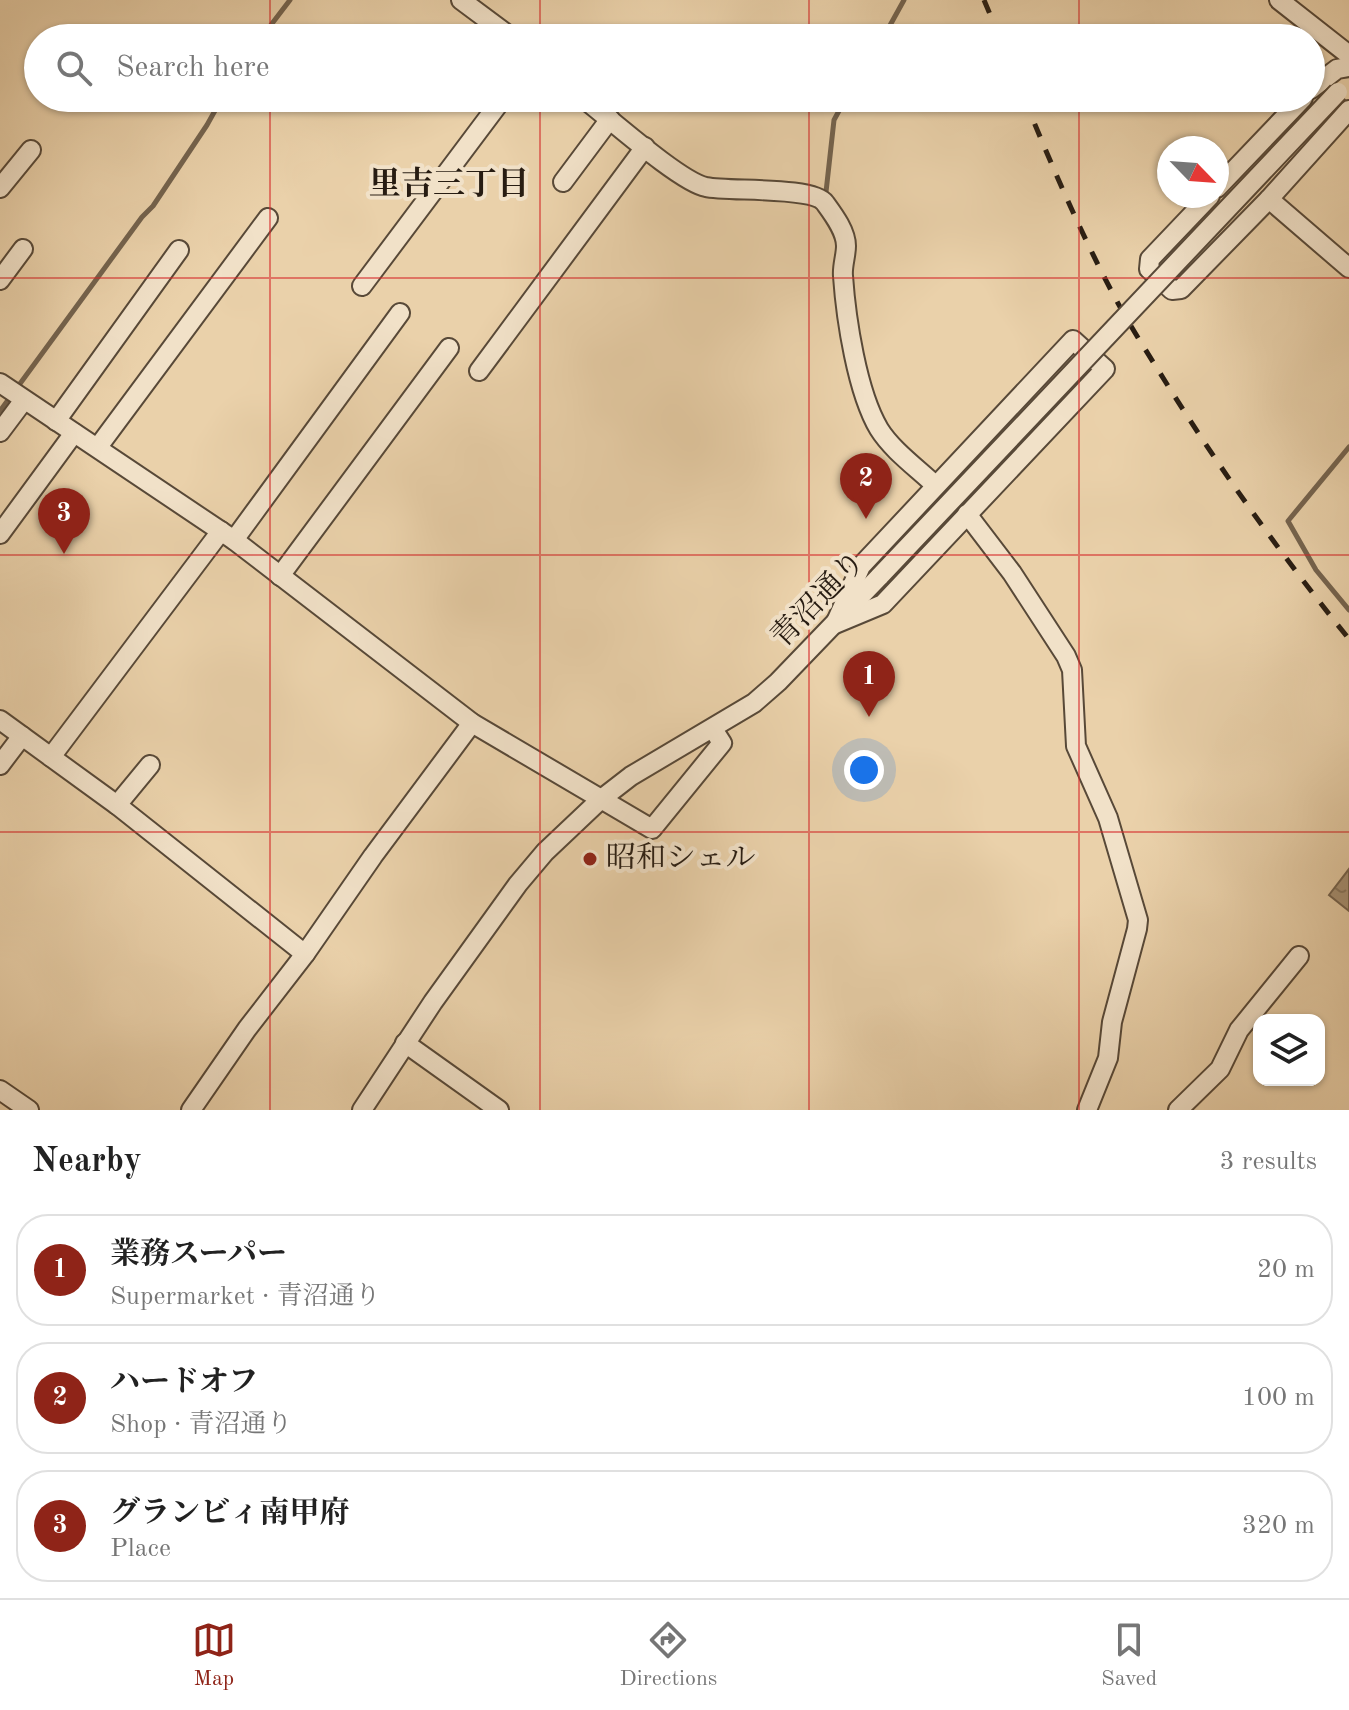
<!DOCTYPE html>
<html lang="en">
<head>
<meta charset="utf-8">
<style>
  body { margin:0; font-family:"Old Standard TT","Noto Serif JP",serif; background:#f6f6f6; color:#222 }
  .controls { position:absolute; right:24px; bottom:24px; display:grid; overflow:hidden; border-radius:16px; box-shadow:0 2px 6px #0004 }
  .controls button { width:72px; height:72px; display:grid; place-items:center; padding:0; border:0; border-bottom:2px solid #e0e0e0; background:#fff; color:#222; font:40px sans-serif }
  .compass { position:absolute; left:1157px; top:136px; width:72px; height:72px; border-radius:50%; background:#fff; box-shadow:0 2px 6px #0004; rotate:115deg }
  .you { position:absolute; left:864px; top:770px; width:28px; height:28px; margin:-20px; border:6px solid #fff; border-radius:50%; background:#1a73e8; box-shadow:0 0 0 12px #1a73e833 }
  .badge { display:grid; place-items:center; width:52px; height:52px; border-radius:50%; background:#8f2418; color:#fff; font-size:26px; font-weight:700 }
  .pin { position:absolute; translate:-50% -66px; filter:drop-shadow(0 2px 4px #0008) }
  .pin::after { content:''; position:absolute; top:42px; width:28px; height:24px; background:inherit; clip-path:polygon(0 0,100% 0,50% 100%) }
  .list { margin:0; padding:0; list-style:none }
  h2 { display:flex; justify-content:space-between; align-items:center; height:104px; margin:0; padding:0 32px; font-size:34px }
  h2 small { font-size:26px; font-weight:400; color:#767676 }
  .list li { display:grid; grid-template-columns:52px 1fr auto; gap:24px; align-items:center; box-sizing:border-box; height:112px; margin:0 16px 16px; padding:0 16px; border:2px solid #e0e0e0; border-radius:32px }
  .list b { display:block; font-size:30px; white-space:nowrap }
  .list p { margin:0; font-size:26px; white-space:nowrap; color:#767676 }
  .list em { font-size:26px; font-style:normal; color:#767676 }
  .icon { flex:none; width:44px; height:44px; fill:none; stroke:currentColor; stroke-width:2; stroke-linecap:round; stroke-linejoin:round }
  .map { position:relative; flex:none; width:1349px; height:1110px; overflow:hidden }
  .search { position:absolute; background:#fff; box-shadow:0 2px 6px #0004; left:24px; right:24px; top:24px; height:88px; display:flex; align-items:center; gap:20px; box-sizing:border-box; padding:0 28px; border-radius:44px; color:#767676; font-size:30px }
  .sheet { height:488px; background:#fff }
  nav { display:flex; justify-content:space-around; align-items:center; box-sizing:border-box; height:112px; border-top:2px solid #e0e0e0; background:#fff; font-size:22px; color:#767676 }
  nav a { display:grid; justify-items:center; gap:4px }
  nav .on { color:#8f2418 }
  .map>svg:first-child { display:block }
  .water { fill:url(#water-ripples); stroke:#74634e; stroke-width:2 }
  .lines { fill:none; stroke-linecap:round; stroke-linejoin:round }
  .stream { stroke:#74634e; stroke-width:5 }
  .minor-casing { stroke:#584938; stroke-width:22 }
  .minor { stroke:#f1e1c8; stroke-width:18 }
  .rail { stroke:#271c12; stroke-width:5; stroke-dasharray:14 14; stroke-linecap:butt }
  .minor-bridge-casing { stroke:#584938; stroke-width:22; stroke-linecap:butt }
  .minor-bridge { stroke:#f1e1c8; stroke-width:18 }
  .grid { fill:none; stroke:#d62828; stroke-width:2; stroke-opacity:0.55 }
  .poi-dot { fill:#8f2418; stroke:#f1e1c8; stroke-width:3 }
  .labels { text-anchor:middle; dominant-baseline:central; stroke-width:8; stroke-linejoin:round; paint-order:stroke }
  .street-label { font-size:30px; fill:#271c12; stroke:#f1e1c8 }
  .poi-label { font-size:30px; fill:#271c12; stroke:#f1e1c8; text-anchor:start }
  .neighbourhood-label { font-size:32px; font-weight:bold; fill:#271c12; stroke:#f1e1c8 }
</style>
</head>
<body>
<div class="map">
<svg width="1349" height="1110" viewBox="0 0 1349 1110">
  <defs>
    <pattern id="water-ripples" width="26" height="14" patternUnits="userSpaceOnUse" patternTransform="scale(2)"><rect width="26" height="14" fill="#a89376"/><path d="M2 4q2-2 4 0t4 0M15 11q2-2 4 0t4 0" fill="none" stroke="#89775f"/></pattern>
  </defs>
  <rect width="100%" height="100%" fill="#ead1aa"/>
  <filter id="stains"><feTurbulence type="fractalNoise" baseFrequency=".0025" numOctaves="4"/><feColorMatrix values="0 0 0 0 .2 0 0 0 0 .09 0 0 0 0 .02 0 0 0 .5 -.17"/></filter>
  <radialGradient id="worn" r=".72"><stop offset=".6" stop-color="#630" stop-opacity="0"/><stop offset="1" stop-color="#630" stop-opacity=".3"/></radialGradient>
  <path class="water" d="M1349 869V911L1329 895Z"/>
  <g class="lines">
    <g class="stream">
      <path d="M261 38 290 0"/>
      <path d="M883 38 904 0"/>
      <path d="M826 192 834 120 846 98"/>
      <path d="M0 411 142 217 153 206 207 125 222 98"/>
      <path d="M1349 447 1288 521 1316 570 1349 610"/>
    </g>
    <defs>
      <g id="minor">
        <path d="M461 0 512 38"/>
        <path d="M1279 0 1349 55"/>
        <path d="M1311 89 1337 69 1349 67"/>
        <path d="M583 98C608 117 680 182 706 187 727 192 813 186 825 203 833 214 846 231 846 246 846 256 842 266 843 276 846 319 857 392 879 429 892 450 917 468 935 485"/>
        <path d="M1349 110 1269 199 1349 268"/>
        <path d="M563 182 610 119"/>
        <path d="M0 188 31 150"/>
        <path d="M1217 188 1303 98"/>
        <path d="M1210 196 1150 259 1149 269 1172 290 1181 289 1269 199"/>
        <path d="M0 280 23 249"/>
        <path d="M362 286 503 98"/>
        <path d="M1073 340 1105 369 883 604 835 624 861 566Z"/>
        <path d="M479 371 645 147"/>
        <path d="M0 383 234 540 472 723 652 829 722 743 713 729"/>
        <path d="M56 421 179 250"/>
        <path d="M0 432 24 400"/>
        <path d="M98 447 268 218"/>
        <path d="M967 514 1012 573 1066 656 1072 670 1076 746 1108 818 1138 920 1137 929 1112 1022 1108 1058 1087 1110"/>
        <path d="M0 534 74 433"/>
        <path d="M234 540 400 313"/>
        <path d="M280 576 449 348"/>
        <path d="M0 720 117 805 305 954"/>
        <path d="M51 757 221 531"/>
        <path d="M0 765 22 736"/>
        <path d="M117 805 150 765"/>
        <path d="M405 1043 499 1110"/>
        <path d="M0 1090 29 1110"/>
        <path d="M191 1110 247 1029 305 954 373 856 472 723"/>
        <path d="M362 1110 433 1002 518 884 545 852 600 800 631 776 754 703 778 682 880 576"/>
        <path d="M1178 1110 1220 1069 1239 1030 1299 956"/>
      </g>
    </defs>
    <use href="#minor" class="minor-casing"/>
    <use href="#minor" class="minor"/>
    <g class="rail">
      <path d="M984 0 1000 38"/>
      <path d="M1024 98C1051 164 1079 229 1112 292 1128 323 1147 352 1165 381 1221 471 1282 556 1349 639"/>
    </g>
    <defs>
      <path id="minor-bridge" d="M880 576 1338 92"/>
    </defs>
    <use href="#minor-bridge" class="minor-bridge-casing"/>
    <use href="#minor-bridge" class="minor-bridge"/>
  </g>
  <path class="grid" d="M270 0V38M540 0V38M809 0V38M1079 0V38M270 98V1110M540 98V1110M809 98V1110M1079 98V1110M0 278H1349M0 555H1349M0 832H1349"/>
  <circle class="poi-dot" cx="590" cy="859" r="8"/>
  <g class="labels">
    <g class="street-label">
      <text transform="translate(819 600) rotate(-46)">青沼通り</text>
    </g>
    <g class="poi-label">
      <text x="606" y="859">昭和シェル</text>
    </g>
    <g class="neighbourhood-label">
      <text x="449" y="186">里吉三丁目</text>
    </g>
  </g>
  <rect width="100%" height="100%" filter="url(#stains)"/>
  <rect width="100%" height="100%" fill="url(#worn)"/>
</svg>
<div class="controls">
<button><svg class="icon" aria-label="layers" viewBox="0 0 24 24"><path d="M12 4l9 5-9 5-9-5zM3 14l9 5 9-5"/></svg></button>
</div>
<svg class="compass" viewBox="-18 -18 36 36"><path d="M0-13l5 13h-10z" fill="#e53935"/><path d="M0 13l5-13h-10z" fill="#767676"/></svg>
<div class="you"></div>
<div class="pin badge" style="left:869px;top:717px">1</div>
<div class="pin badge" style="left:866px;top:519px">2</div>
<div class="pin badge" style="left:64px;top:554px">3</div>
<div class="search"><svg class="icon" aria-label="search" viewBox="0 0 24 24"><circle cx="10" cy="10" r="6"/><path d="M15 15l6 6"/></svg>Search here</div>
</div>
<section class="sheet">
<h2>Nearby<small>3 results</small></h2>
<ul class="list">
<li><span class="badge">1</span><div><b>業務スーパー</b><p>Supermarket · 青沼通り</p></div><em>20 m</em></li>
<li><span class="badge">2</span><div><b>ハードオフ</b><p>Shop · 青沼通り</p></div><em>100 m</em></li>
<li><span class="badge">3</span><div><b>グランビィ南甲府</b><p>Place</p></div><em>320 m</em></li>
</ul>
</section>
<nav>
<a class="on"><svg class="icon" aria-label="map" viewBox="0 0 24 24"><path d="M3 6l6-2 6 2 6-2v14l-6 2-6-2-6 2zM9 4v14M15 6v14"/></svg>Map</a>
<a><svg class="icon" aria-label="directions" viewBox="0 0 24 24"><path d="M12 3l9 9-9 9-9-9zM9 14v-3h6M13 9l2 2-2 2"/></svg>Directions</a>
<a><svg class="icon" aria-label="saved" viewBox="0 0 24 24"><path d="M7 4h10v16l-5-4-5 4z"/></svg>Saved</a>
</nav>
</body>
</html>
